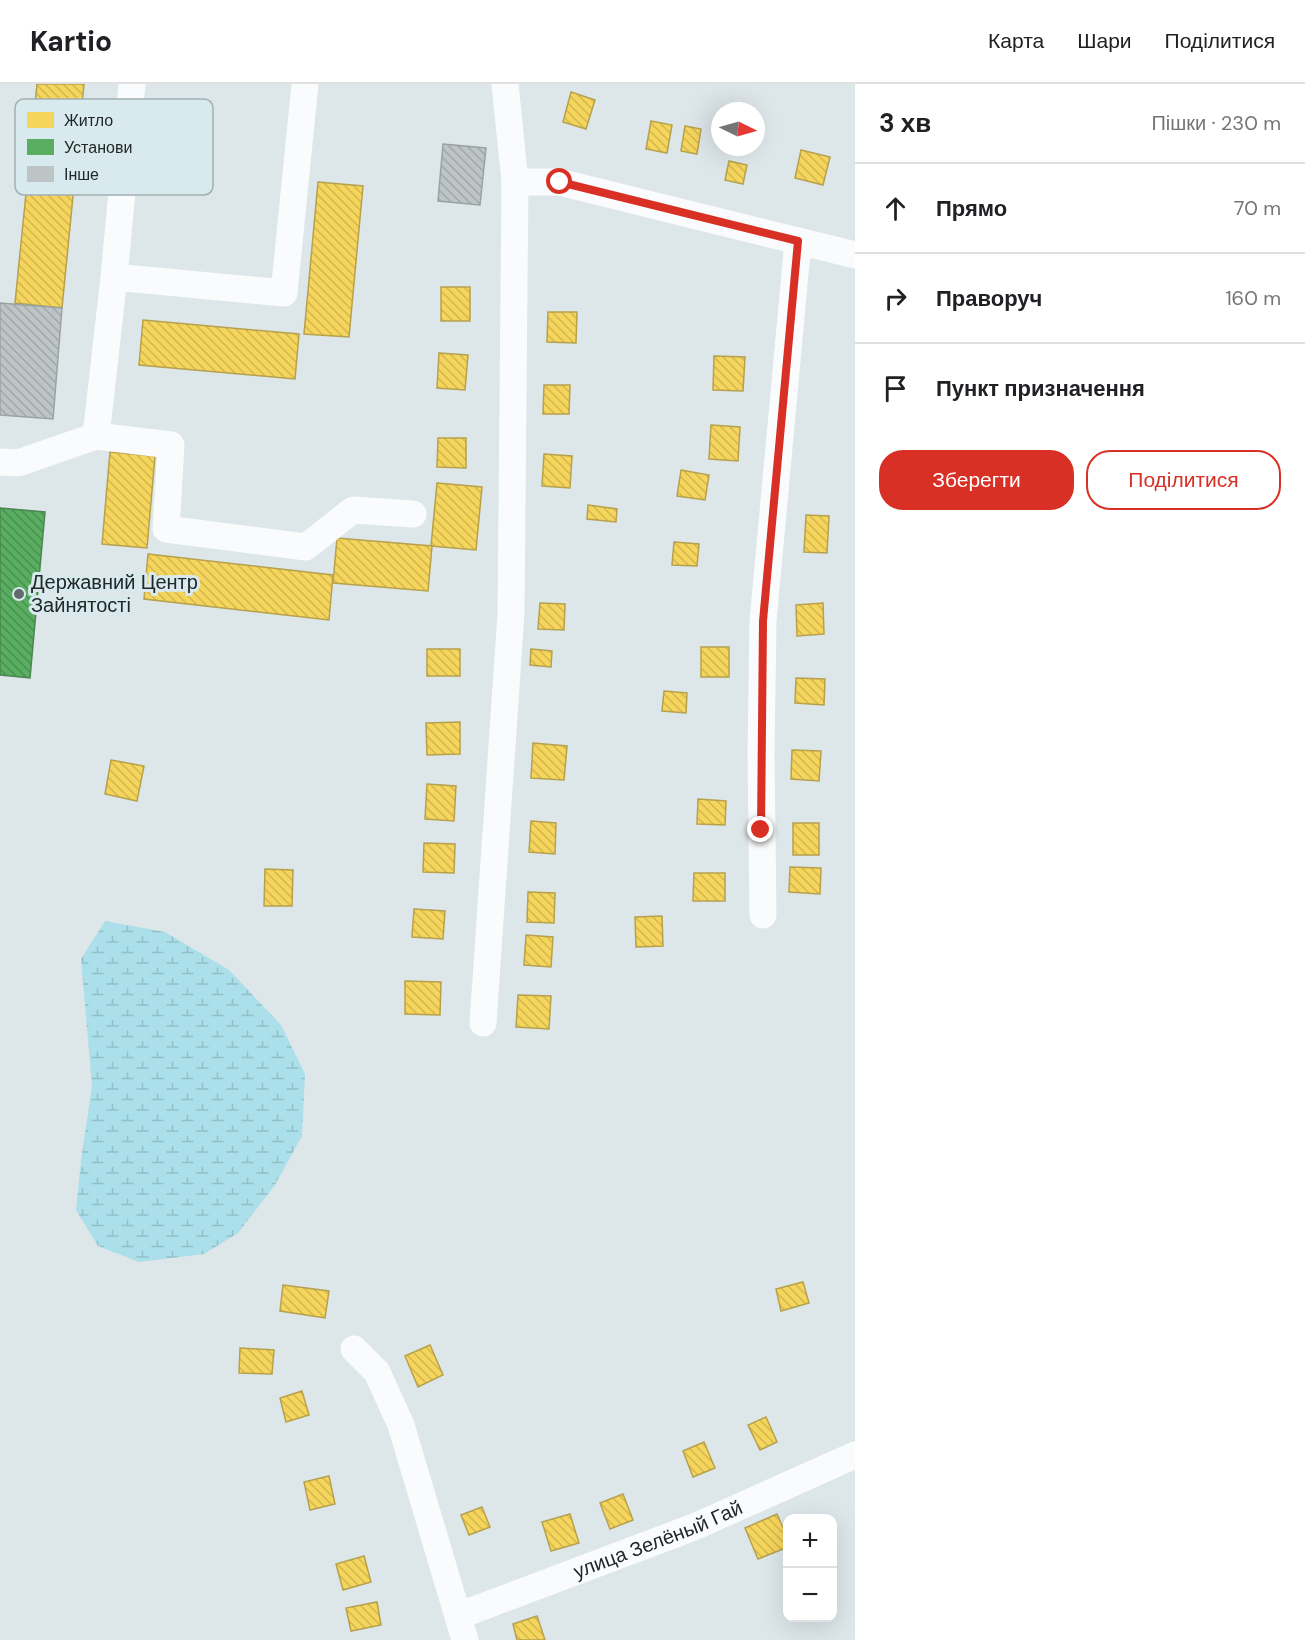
<!DOCTYPE html>
<html lang="uk">
<head>
<meta charset="utf-8">
<style>
  body { margin:0; font-family:"DM Sans",sans-serif; background:#f6f6f6; color:#202124 }
  .controls { position:absolute; right:18px; bottom:18px; display:grid; overflow:hidden; border-radius:12px; box-shadow:0 6px 24px #0002 }
  .controls button { width:54px; height:54px; display:grid; place-items:center; padding:0; border:0; border-bottom:2px solid #e0e0e0; background:#fff; color:#202124; font:30px sans-serif }
  .compass { position:absolute; left:711px; top:18px; width:54px; height:54px; border-radius:50%; background:#fff; box-shadow:0 6px 24px #0002; rotate:95deg }
  .stop { position:absolute; width:18px; height:18px; margin:-14px; border:4px solid #d93025; border-radius:50%; background:#fff }
  .stop.end { background:#d93025; border-color:#fff; box-shadow:0 2px 6px #0008 }
  .list { margin:0; padding:0; list-style:none }
  h2 { display:flex; justify-content:space-between; align-items:center; height:78px; margin:0; padding:0 24px; font-size:26px }
  h2 small { font-size:20px; font-weight:400; color:#757577 }
  .list li { display:grid; grid-template-columns:39px 1fr auto; gap:18px; align-items:center; box-sizing:border-box; height:90px; padding:0 24px; border-top:2px solid #e0e0e0 }
  .list b { display:block; font-size:22px; white-space:nowrap }
  .list em { font-size:20px; font-style:normal; color:#757577 }
  .actions { display:flex; gap:12px; padding:18px 24px }
  .actions a { flex:1; padding:14px 0; border:2px solid #d93025; border-radius:24px; text-align:center; font-size:21px; color:#d93025 }
  .actions .main { background:#d93025; color:#fff }
  .icon { flex:none; width:33px; height:33px; fill:none; stroke:currentColor; stroke-width:2; stroke-linecap:round; stroke-linejoin:round }
  .map { position:relative; flex:none; width:855px; height:1556px; overflow:hidden }
  header { display:flex; align-items:center; gap:36px; box-sizing:border-box; height:84px; padding:0 30px; background:#fff; border-bottom:2px solid #e0e0e0 }
  header strong { font-size:28px }
  nav { display:flex; gap:33px; margin-inline-start:auto; font-size:21px }
  main { display:flex }
  aside { flex:1; background:#fff }
  .map>svg:first-child { display:block }
  .wetland { fill:url(#wetland-marsh) }
  .homes { fill:url(#homes-back-hatch); stroke:#b6a14d; stroke-width:1.5 }
  .public { fill:url(#public-back-hatch); stroke:#498650; stroke-width:1.5 }
  .building { fill:url(#building-back-hatch); stroke:#9aa2a4; stroke-width:1.5 }
  .lines { fill:none; stroke-linecap:round; stroke-linejoin:round }
  .minor { stroke:#fafbfc; stroke-width:27 }
  .route { stroke:#d93025; stroke-width:8 }
  .poi-dot { fill:#636a6c; stroke:#d8eaee; stroke-width:2 }
  .labels { text-anchor:middle; dominant-baseline:central; stroke-width:6; stroke-linejoin:round; paint-order:stroke }
  .poi-label { font-size:20px; fill:#212829; stroke:#d8eaee; text-anchor:start }
  .street-label { font-size:20px; fill:#212829; stroke:#d8eaee }
  .key { fill:#d8eaee; stroke:#a1b0b3; stroke-width:1.5 }
  .key-label { font-size:16px; fill:#212829 }
</style>
</head>
<body>
<header>
<strong>Kartio</strong>
<nav><a>Карта</a><a>Шари</a><a>Поділитися</a></nav>
</header>
<main>
<div class="map">
<svg width="855" height="1556" viewBox="0 0 855 1556">
  <defs>
    <pattern id="wetland-marsh" width="20" height="14" patternUnits="userSpaceOnUse" patternTransform="scale(1.5)"><rect width="20" height="14" fill="#abdfea"/><path d="M1 5h8M5 5V1M11 12h8M15 12V8" fill="none" stroke="#93bfc9"/></pattern>
    <pattern id="homes-back-hatch" width="6" height="6" patternUnits="userSpaceOnUse" patternTransform="scale(1.5)"><rect width="6" height="6" fill="#f6d55c"/><path d="M-1 5l2 2M0 0l6 6M5-1l2 2" fill="none" stroke="#d3b750"/></pattern>
    <pattern id="public-back-hatch" width="6" height="6" patternUnits="userSpaceOnUse" patternTransform="scale(1.5)"><rect width="6" height="6" fill="#5aae61"/><path d="M-1 5l2 2M0 0l6 6M5-1l2 2" fill="none" stroke="#4a8e50"/></pattern>
    <pattern id="building-back-hatch" width="6" height="6" patternUnits="userSpaceOnUse" patternTransform="scale(1.5)"><rect width="6" height="6" fill="#bdc4c6"/><path d="M-1 5l2 2M0 0l6 6M5-1l2 2" fill="none" stroke="#a2a8aa"/></pattern>
  </defs>
  <rect width="100%" height="100%" fill="#dde6e9"/>
  <path class="wetland" d="M105 837 165 848 229 886 281 941 305 990 302 1052 275 1101 238 1149 204 1170 139 1178 98 1162 76 1126 81 1077 92 1002 81 875Z"/>
  <g class="homes">
    <path d="M37 0H84L62 224 15 219Z"/>
    <path d="M571 8 595 16 586 45 563 38Z"/>
    <path d="M651 37 672 41 667 69 646 65Z"/>
    <path d="M685 42 701 45 697 70 681 67Z"/>
    <path d="M801 66 830 73 823 101 795 94Z"/>
    <path d="M729 77 747 81 743 100 725 96Z"/>
    <path d="M318 98 363 102 349 253 304 250Z"/>
    <rect x="441" y="203" width="29" height="34"/>
    <path d="M548 228H577L576 259 547 258Z"/>
    <path d="M143 236 299 250 295 295 139 281Z"/>
    <path d="M439 269 468 271 465 306 437 304Z"/>
    <path d="M714 272 745 273 743 307 713 306Z"/>
    <path d="M544 301H570L569 330H543Z"/>
    <path d="M711 341 740 343 738 377 709 375Z"/>
    <path d="M438 354H466V384L437 383Z"/>
    <path d="M110 368 155 372 147 464 102 460Z"/>
    <path d="M544 370 572 372 570 404 542 402Z"/>
    <path d="M681 386 709 391 705 416 677 412Z"/>
    <path d="M437 399 482 403 476 466 431 462Z"/>
    <path d="M588 421 617 425 616 438 587 435Z"/>
    <path d="M806 431 829 432 827 469 804 468Z"/>
    <path d="M337 454 432 462 428 507 333 499Z"/>
    <path d="M674 458 699 460 697 482 672 481Z"/>
    <path d="M148 470 333 491 329 536 144 515Z"/>
    <path d="M540 519 565 520 564 546 538 545Z"/>
    <path d="M823 519 824 550 797 552 796 521Z"/>
    <rect x="701" y="563" width="28" height="30"/>
    <rect x="427" y="565" width="33" height="27"/>
    <path d="M531 565 552 567 551 583 530 581Z"/>
    <path d="M796 594 825 595 824 621 795 619Z"/>
    <path d="M664 607 687 609 686 629 662 627Z"/>
    <path d="M460 638V670L427 671 426 639Z"/>
    <path d="M533 659 567 662 564 696 531 694Z"/>
    <path d="M792 666 821 667 819 697 791 695Z"/>
    <path d="M111 676 144 682 137 717 105 710Z"/>
    <path d="M427 700 456 702 454 737 425 735Z"/>
    <path d="M698 715 726 717 725 741 697 740Z"/>
    <path d="M531 737 556 739 555 770 529 768Z"/>
    <rect x="793" y="739" width="26" height="32"/>
    <path d="M424 759 455 760 454 789 423 788Z"/>
    <path d="M790 783 821 784 820 810 789 808Z"/>
    <path d="M265 785 293 786 292 822H264Z"/>
    <path d="M694 789H725V817H693Z"/>
    <path d="M528 808 555 809 554 839 527 838Z"/>
    <path d="M414 825 445 827 443 855 412 853Z"/>
    <path d="M662 832 663 862 636 863 635 833Z"/>
    <path d="M526 851 553 853 551 883 524 881Z"/>
    <path d="M405 897 441 898 440 931 405 930Z"/>
    <path d="M518 911 551 912 549 945 516 943Z"/>
    <path d="M803 1198 809 1219 781 1227 776 1205Z"/>
    <path d="M283 1201 329 1207 325 1234 280 1227Z"/>
    <path d="M430 1261 443 1291 418 1303 405 1272Z"/>
    <path d="M240 1264 274 1266 272 1290 239 1289Z"/>
    <path d="M302 1307 309 1331 286 1338 280 1314Z"/>
    <path d="M766 1333 777 1358 760 1366 748 1341Z"/>
    <path d="M704 1358 715 1384 693 1393 683 1367Z"/>
    <path d="M329 1392 335 1420 310 1426 304 1398Z"/>
    <path d="M623 1410 633 1436 610 1445 600 1419Z"/>
    <path d="M482 1423 490 1443 469 1451 461 1431Z"/>
    <path d="M570 1430 579 1459 551 1467 542 1438Z"/>
    <path d="M777 1430 788 1455V1463L758 1475 745 1444Z"/>
    <path d="M364 1472 371 1498 343 1506 336 1480Z"/>
    <path d="M377 1518 381 1541 351 1547 346 1524Z"/>
    <path d="M537 1532 545 1556H517L513 1540Z"/>
  </g>
  <path class="public" d="M0 424 45 428 30 594 0 591Z"/>
  <g class="building">
    <path d="M443 60 486 64 480 121 438 117Z"/>
    <path d="M0 219 62 224 53 335 0 331Z"/>
  </g>
  <g class="lines">
    <g class="minor">
      <path d="M132 0 114 193 284 209 305 0"/>
      <path d="M515 98H559L855 171"/>
      <path d="M96 352 171 361 166 445 306 463 353 426 413 430"/>
      <path d="M0 378 18 379 96 352 114 193"/>
      <path d="M763 831 761 670 763 537 798 157"/>
      <path d="M483 939 511 530 515 98 505 0"/>
      <path d="M354 1265 377 1288 401 1341 465 1556"/>
      <path id="s1" d="M458 1532 694 1443 855 1371"/>
    </g>
  </g>
  <g class="lines">
    <path class="route" d="M560 98 798 157 763 537 761 746"/>
  </g>
  <circle class="poi-dot" cx="19" cy="510" r="6"/>
  <g class="labels">
    <g class="poi-label">
      <text x="31" y="498">Державний Центр<tspan x="31" dy="23">Зайнятості</tspan></text>
    </g>
    <g class="street-label">
      <text stroke="none"><textPath href="#s1" startOffset="214">улица Зелёный Гай</textPath></text>
    </g>
  </g>
  <rect x="15" y="15" width="198" height="96" rx="9" class="key"/>
  <rect x="27" y="28" width="27" height="16" fill="#f6d55c"/>
  <rect x="27" y="55" width="27" height="16" fill="#5aae61"/>
  <rect x="27" y="82" width="27" height="16" fill="#bdc4c6"/>
  <g class="key-label">
    <text x="64" y="42">Житло</text>
    <text x="64" y="69">Установи</text>
    <text x="64" y="96">Інше</text>
  </g>
</svg>
<div class="controls">
<button>+</button>
<button>−</button>
</div>
<svg class="compass" viewBox="-18 -18 36 36"><path d="M0-13l5 13h-10z" fill="#e53935"/><path d="M0 13l5-13h-10z" fill="#757577"/></svg>
<div class="stop" style="left:560px;top:98px"></div>
<div class="stop end" style="left:761px;top:746px"></div>
</div>
<aside>
<h2>3 хв<small>Пішки · 230 m</small></h2>
<ul class="list">
<li><svg class="icon" aria-label="ahead" viewBox="0 0 24 24"><path d="M12 20V5M6 11l6-6 6 6"/></svg><div><b>Прямо</b></div><em>70 m</em></li>
<li><svg class="icon" aria-label="right" viewBox="0 0 24 24"><path d="M7 20v-9h11M14 6l5 5-5 5"/></svg><div><b>Праворуч</b></div><em>160 m</em></li>
<li><svg class="icon" aria-label="arrive" viewBox="0 0 24 24"><path d="M6 21V4h12l-3 4 3 4H6"/></svg><div><b>Пункт призначення</b></div></li>
</ul>
<div class="actions"><a class="main">Зберегти</a><a>Поділитися</a></div>
</aside>
</main>
</body>
</html>
